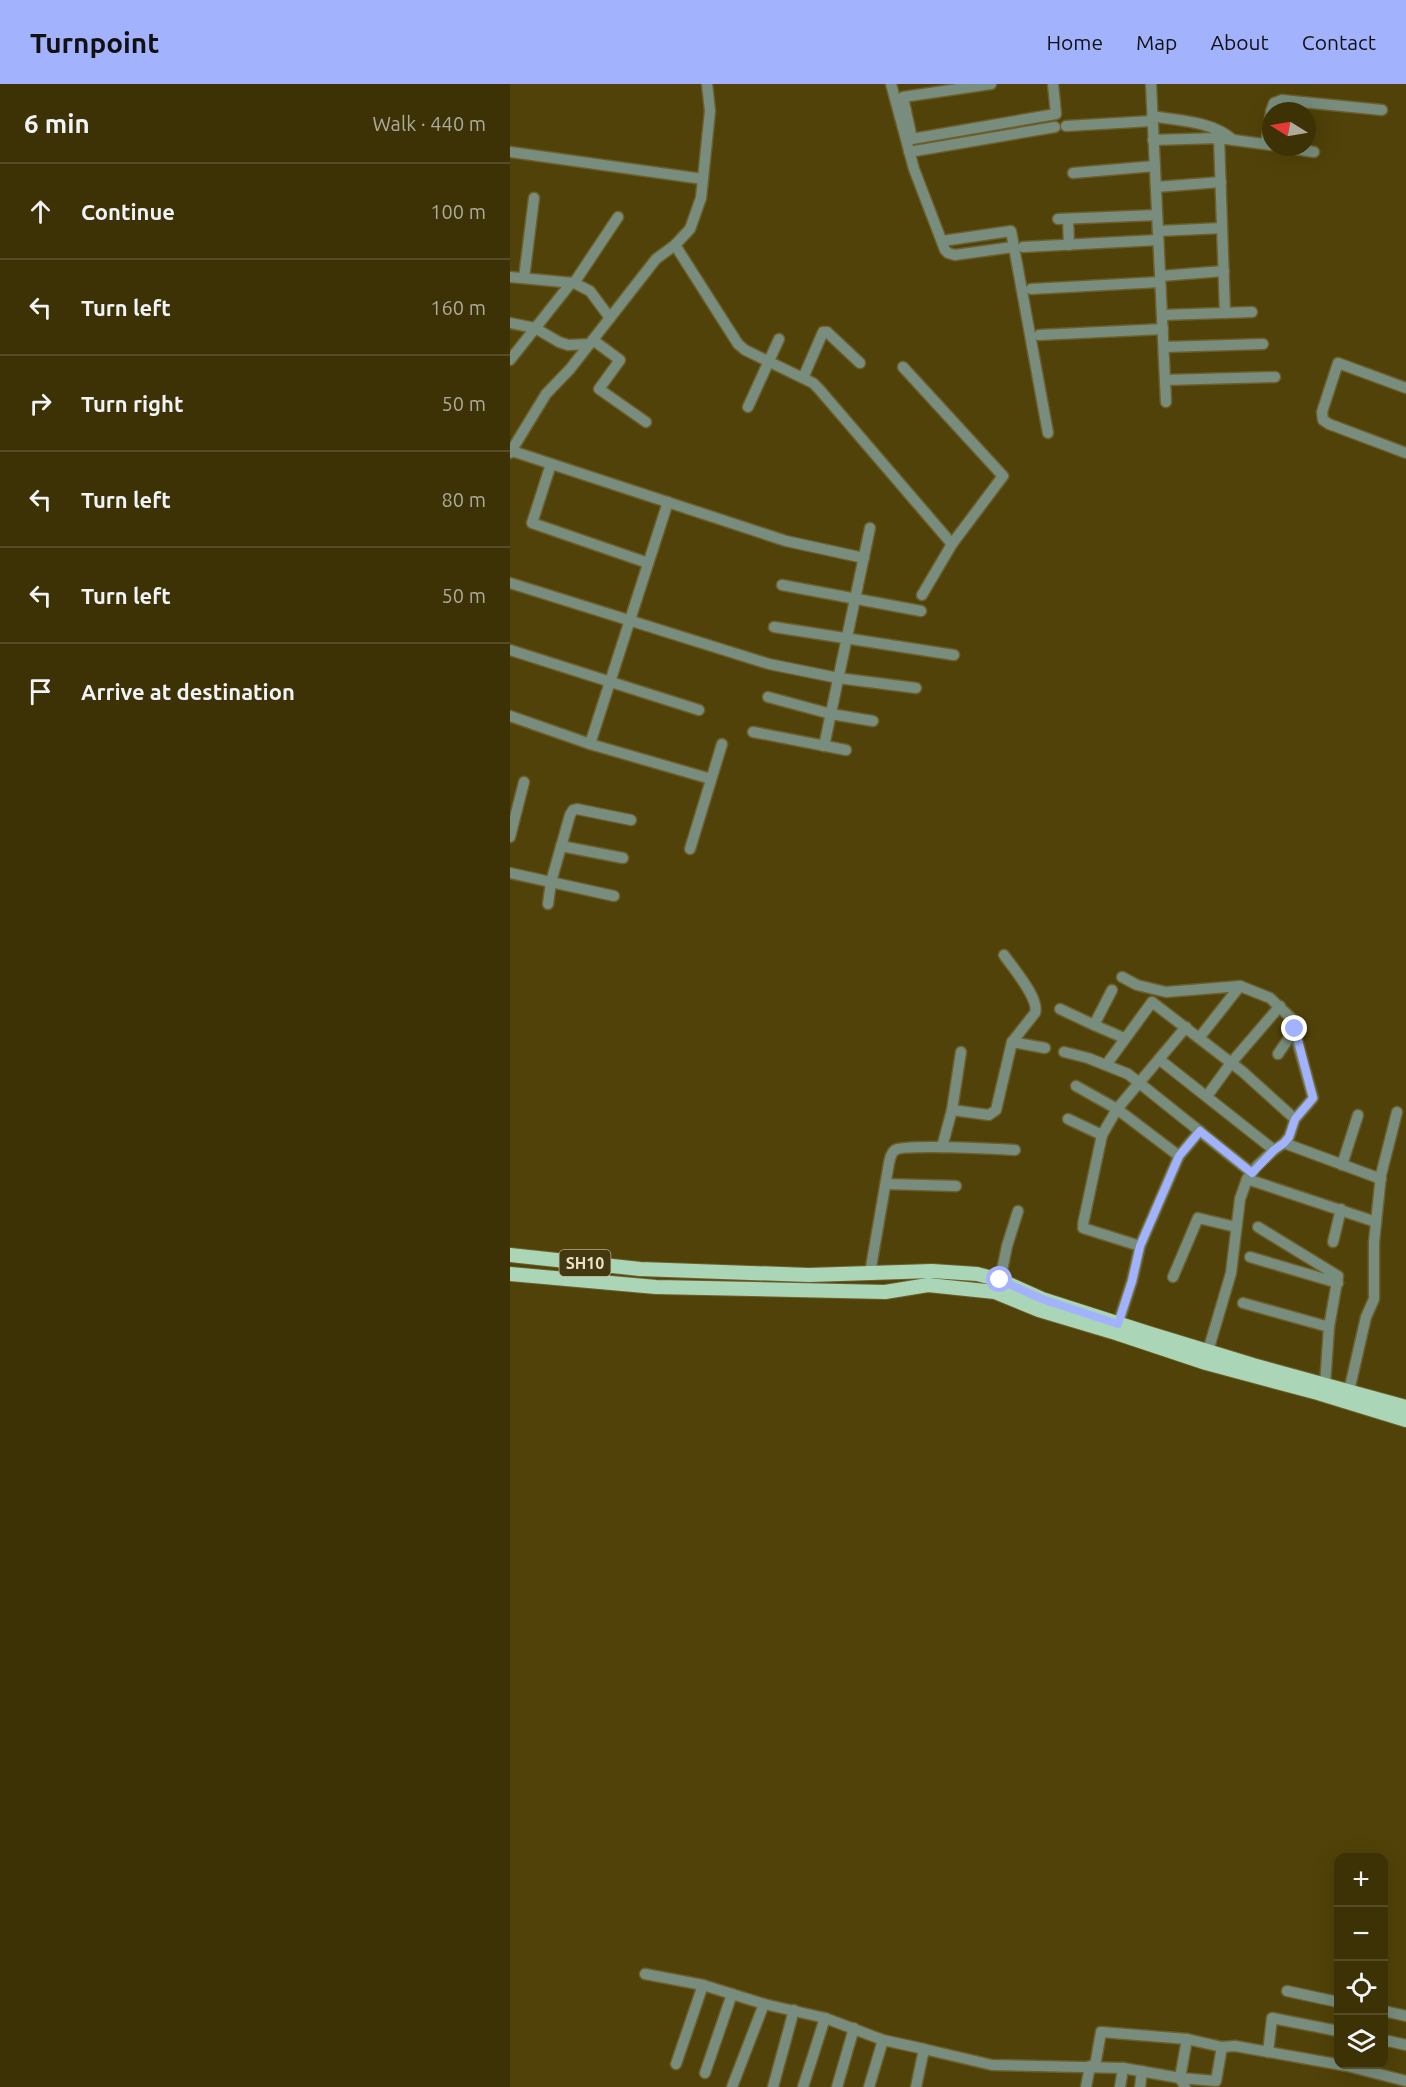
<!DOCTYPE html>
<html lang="en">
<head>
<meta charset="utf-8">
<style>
  body { margin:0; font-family:Ubuntu,sans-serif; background:#473e14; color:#f1f3f6 }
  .controls { position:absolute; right:18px; bottom:18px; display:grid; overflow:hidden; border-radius:12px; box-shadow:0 6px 24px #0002 }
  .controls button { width:54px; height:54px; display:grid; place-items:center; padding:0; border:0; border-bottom:2px solid #554d28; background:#3c3206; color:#f1f3f6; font:30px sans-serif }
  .compass { position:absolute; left:752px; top:18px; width:54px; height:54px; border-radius:50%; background:#3c3206; box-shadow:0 6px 24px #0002; rotate:281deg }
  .stop { position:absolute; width:18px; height:18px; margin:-14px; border:4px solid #a2b2fd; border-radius:50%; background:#fff }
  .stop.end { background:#a2b2fd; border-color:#fff; box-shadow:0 2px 6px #0008 }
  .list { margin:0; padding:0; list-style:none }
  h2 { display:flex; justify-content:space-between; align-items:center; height:78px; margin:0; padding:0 24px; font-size:26px }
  h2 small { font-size:20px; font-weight:400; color:#acaa9b }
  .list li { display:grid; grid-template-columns:39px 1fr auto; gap:18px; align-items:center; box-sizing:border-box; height:96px; padding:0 24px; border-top:2px solid #554d28 }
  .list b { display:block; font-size:22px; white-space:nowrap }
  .list em { font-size:20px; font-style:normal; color:#acaa9b }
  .icon { flex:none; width:33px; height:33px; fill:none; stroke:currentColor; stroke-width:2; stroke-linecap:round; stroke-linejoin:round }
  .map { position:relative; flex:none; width:896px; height:2003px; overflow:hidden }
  header { display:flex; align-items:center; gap:36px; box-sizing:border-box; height:84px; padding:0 30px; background:#a2b2fd; color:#111 }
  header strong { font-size:28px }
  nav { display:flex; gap:33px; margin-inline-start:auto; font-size:21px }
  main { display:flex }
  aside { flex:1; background:#3c3206 }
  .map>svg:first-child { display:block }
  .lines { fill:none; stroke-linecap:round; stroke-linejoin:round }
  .minor-casing { stroke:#6c5f2b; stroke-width:13 }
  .major-casing { stroke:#6c5f2b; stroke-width:16 }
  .minor { stroke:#788d7e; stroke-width:10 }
  .major { stroke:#aad6b7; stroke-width:14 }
  .route { stroke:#a2b2fd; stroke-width:8 }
  .labels { text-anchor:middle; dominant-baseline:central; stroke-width:6; stroke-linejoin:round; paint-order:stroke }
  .shield { fill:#43380f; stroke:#b9b090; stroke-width:1.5 }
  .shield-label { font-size:16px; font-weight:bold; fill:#ebe3c8 }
</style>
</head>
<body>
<header>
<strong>Turnpoint</strong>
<nav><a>Home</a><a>Map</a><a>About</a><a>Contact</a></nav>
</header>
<main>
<aside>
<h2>6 min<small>Walk · 440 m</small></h2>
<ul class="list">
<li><svg class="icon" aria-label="ahead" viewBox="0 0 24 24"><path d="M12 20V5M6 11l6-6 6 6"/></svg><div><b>Continue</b></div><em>100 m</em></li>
<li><svg class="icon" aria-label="left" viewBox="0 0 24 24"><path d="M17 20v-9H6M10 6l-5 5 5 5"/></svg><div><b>Turn left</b></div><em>160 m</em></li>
<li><svg class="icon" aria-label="right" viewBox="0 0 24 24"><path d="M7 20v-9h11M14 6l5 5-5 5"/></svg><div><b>Turn right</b></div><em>50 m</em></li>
<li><svg class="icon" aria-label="left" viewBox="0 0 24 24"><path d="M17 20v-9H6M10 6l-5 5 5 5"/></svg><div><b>Turn left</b></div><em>80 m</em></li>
<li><svg class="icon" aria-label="left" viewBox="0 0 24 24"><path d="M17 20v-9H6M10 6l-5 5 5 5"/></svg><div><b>Turn left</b></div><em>50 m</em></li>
<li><svg class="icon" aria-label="arrive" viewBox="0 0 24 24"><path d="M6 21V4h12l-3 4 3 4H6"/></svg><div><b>Arrive at destination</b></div></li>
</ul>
</aside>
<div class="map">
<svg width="896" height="2003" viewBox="0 0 896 2003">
  <rect width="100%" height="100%" fill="#504208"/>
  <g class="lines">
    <defs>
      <g id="minor">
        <path d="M381 0 404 85 435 166 438 169 445 171 503 163"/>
        <path d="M481 0 393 13 402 55 546 30 543 0"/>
        <path d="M641 0 656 318"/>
        <path d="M761 27 764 19 772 16 872 26"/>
        <path d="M642 32C670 37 702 37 723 56"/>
        <path d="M556 42 642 37"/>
        <path d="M709 54 715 229"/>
        <path d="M643 56 709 54 761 61"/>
        <path d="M756 60 761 29"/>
        <path d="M773 63 804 68"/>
        <path d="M0 68 193 95"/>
        <path d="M399 68 545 43"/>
        <path d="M563 89 645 82"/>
        <path d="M646 103 711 98"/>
        <path d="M548 135 647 131"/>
        <path d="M558 135 559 161"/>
        <path d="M648 147 712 144"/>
        <path d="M432 157 501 147 538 349"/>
        <path d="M165 161 228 260 235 266 303 299 309 305 442 460"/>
        <path d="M513 163 648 156"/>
        <path d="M650 192 714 187"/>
        <path d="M0 193 64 199 80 207 100 234"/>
        <path d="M14 194 24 114"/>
        <path d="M64 199 108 133"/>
        <path d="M521 205 650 198"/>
        <path d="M652 231 742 228"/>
        <path d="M0 239 25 244 49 258 58 261 80 260"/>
        <path d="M529 251 653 245"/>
        <path d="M83 256 110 276 89 305 136 338"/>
        <path d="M654 263 753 260"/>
        <path d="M0 276 61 199"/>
        <path d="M393 283 493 392 442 460 412 511"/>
        <path d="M293 294 313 248H317L350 279"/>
        <path d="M655 296 765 293"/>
        <path d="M896 304 828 279 812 328 813 336 819 340 896 369"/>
        <path d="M238 323 269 255"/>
        <path d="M2 367 276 457 354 474"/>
        <path d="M0 369 36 310 60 285 146 175 165 161 180 145 191 114 200 27 197 0"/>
        <path d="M41 380 22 439 138 479"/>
        <path d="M0 499 259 580 328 594 406 604"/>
        <path d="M272 501 411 527"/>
        <path d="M264 543 444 571"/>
        <path d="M0 566 189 626"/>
        <path d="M258 613 321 630 363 637"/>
        <path d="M0 632 80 660 201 695"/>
        <path d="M243 648 336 666"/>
        <path d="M80 660 158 418"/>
        <path d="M314 662 360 444"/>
        <path d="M0 753 14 698"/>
        <path d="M51 762 113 774"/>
        <path d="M180 765 212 660"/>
        <path d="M0 789 104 812"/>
        <path d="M38 820 41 798 60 731 63 726 67 725 121 736"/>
        <path d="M494 871C503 884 530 915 525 929L502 958"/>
        <path d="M612 893 627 901 656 908 730 902 760 914 781 934 803 1014 785 1035 779 1053 774 1059 764 1066 747 1082 737 1095 730 1115 721 1189 698 1267"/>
        <path d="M602 906 584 941 614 954"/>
        <path d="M550 925 584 941"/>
        <path d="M689 954 730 902"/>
        <path d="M554 968 578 974 618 990 742 1089"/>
        <path d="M768 970 785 945"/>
        <path d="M650 976 764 1066"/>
        <path d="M596 981 642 918 733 988 785 1035"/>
        <path d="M566 1002 607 1025 669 1072 690 1047"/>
        <path d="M697 1012 721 979 770 922"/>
        <path d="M442 1026 479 1031 486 1026 502 958 535 964"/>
        <path d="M558 1035 592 1051 607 1025 676 943"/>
        <path d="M774 1059 871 1095"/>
        <path d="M432 1063 442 1026 451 968"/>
        <path d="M832 1081 848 1031"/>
        <path d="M737 1095 866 1138"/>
        <path d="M376 1100 446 1102"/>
        <path d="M573 1140 592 1051"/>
        <path d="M748 1143 828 1192 819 1243 815 1301"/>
        <path d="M573 1144 630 1162"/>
        <path d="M823 1158 831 1125"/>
        <path d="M740 1173 828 1199"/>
        <path d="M360 1189 379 1079C380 1074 381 1069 385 1066 395 1060 487 1065 505 1066"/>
        <path d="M663 1193 688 1134 726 1143"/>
        <path d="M490 1196 497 1162 508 1127"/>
        <path d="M733 1219 819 1243"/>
        <path d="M608 1240 622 1197 630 1162 669 1072"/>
        <path d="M839 1307 856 1233 864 1215V1158L871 1091 887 1028"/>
        <path d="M135 1890 193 1901 254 1920 315 1934 373 1956 414 1965"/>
        <path d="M777 1907 828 1918"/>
        <path d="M874 1927 896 1932"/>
        <path d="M874 1956 896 1961"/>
        <path d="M758 1968 762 1934 828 1947"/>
        <path d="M166 1980 193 1901"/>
        <path d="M585 1982 591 1948 677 1955 712 1963 725 1962 837 1982 896 1997"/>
        <path d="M195 1989 222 1910"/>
        <path d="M222 2003 254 1920"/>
        <path d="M263 2003 284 1926"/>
        <path d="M293 2003 315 1934"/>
        <path d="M327 2003 344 1944"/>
        <path d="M359 2003 373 1956"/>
        <path d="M406 2003 414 1965 482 1981 613 1984 670 1994 706 1997 712 1963"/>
        <path d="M576 2003 580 1982"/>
        <path d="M610 2003 613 1984"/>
        <path d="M630 2003 632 1987"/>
        <path d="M675 2003 670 1994 677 1955"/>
      </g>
      <g id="major">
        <path d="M0 1171 130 1185 299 1191 422 1187 467 1190 490 1196 532 1215 638 1249 743 1281 896 1323"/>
        <path d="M0 1190 146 1203 375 1208 418 1201 485 1208 529 1226 606 1249 696 1279 808 1309 896 1336"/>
      </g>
    </defs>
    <use href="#minor" class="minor-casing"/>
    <use href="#major" class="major-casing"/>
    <use href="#minor" class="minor"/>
    <use href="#major" class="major"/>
  </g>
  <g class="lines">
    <path class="route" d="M490 1196 532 1215 608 1240 622 1197 630 1162 669 1072 690 1047 742 1089 764 1066 774 1059 779 1053 785 1035 803 1014 785 945"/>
  </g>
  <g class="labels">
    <rect class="shield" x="49.5" y="1166" width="51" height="26" rx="4.5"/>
    <g class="shield-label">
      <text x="75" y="1179">SH10</text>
    </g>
  </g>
</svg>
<div class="controls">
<button>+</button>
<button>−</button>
<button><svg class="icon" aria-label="locate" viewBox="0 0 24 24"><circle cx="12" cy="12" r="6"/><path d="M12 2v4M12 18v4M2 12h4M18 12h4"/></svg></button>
<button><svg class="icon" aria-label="layers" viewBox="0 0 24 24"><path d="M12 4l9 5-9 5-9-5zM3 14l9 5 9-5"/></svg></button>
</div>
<svg class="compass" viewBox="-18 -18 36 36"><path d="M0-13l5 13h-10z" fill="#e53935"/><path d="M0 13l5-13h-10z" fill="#acaa9b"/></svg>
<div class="stop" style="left:490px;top:1196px"></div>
<div class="stop end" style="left:785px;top:945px"></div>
</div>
</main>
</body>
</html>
